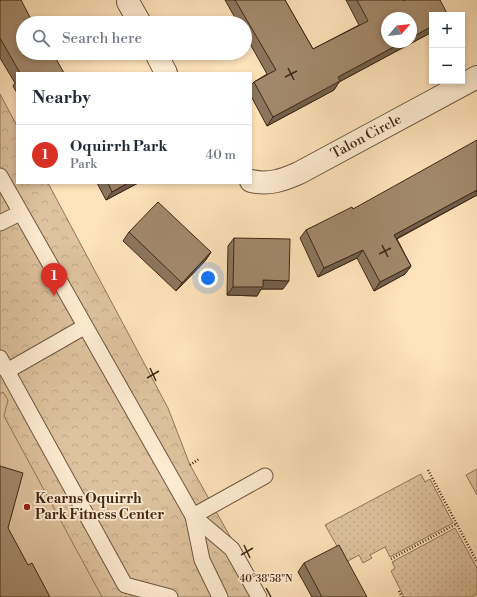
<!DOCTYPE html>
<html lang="en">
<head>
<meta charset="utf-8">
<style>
  body { margin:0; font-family:"Libre Bodoni",serif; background:#f2f2f3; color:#1f2937 }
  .controls { position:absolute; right:12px; top:12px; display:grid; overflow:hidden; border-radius:0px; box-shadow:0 2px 6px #0003 }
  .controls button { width:36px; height:36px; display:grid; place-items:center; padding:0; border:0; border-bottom:1px solid #e0e1e3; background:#fff; color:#1f2937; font:20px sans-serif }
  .compass { position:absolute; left:381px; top:12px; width:36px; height:36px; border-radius:50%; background:#fff; box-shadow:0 2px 6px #0003; rotate:62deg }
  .you { position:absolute; left:208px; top:278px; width:14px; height:14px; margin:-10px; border:3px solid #fff; border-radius:50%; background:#1a73e8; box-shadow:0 0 0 6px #1a73e833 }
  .badge { display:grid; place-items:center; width:26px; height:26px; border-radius:50%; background:#d93025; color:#fff; font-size:13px; font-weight:700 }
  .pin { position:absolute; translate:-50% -33px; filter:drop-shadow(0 1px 2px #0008) }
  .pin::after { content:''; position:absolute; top:21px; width:14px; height:12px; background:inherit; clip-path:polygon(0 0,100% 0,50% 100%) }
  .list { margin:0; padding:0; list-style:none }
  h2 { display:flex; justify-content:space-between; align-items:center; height:52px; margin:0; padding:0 16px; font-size:17px }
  h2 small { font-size:13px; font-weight:400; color:#747a83 }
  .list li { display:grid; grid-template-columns:26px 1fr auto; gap:12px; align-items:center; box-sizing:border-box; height:60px; padding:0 16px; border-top:1px solid #e0e1e3 }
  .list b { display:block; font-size:15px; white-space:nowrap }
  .list p { margin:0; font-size:13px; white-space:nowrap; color:#747a83 }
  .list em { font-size:13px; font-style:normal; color:#747a83 }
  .icon { flex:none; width:22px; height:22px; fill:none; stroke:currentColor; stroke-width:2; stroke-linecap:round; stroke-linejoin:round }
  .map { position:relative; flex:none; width:477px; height:597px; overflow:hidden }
  .search { position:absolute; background:#fff; box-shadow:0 2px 6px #0003; left:16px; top:16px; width:236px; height:44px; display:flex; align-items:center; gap:10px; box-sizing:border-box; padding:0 14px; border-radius:22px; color:#747a83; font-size:15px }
  .panel { position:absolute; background:#fff; box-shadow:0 2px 6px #0003; left:16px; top:72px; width:236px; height:112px; border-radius:0px }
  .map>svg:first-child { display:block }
  .grass { fill:url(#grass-dots); stroke:#90765b }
  .park { fill:url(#park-crowns); stroke:#90765b }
  .pitch { fill:#dfc39f; stroke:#90765b }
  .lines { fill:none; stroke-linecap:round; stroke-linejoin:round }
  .lane-casing { stroke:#705740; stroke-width:17 }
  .street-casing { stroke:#705740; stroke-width:24 }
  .path { stroke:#402817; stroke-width:2.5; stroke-dasharray:1 2; stroke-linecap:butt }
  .lane { stroke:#ffedd3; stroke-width:15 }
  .street { stroke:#ffedd3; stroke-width:22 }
  .wall { fill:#8c765d; stroke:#402817 }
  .shaded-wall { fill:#72604c; stroke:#402817 }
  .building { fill:#a3896c; stroke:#402817 }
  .ticks { fill:none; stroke:#402817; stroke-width:1.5 }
  .poi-dot { fill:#8f2418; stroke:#ffedd3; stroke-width:1.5 }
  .labels { text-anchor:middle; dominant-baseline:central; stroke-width:3.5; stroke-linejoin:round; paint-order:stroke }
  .street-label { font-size:14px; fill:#402817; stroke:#ffedd3 }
  .poi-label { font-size:14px; font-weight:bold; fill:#402817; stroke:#ffedd3; text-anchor:start }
  .ticks-label { font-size:10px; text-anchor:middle; fill:#402817; stroke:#ffedd3; stroke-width:3.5; stroke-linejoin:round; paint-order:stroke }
</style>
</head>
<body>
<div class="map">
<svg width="477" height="597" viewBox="0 0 477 597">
  <defs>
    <pattern id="grass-dots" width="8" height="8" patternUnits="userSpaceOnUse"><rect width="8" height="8" fill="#dfc39f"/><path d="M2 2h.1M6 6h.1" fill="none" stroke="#c0a888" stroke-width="1.8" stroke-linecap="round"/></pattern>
    <pattern id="park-crowns" width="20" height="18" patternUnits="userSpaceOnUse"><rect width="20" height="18" fill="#dfc39f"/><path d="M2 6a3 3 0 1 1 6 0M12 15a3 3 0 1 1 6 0" fill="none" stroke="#c0a888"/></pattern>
  </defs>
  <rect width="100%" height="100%" fill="#ffe3bb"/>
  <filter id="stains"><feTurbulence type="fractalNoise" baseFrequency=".005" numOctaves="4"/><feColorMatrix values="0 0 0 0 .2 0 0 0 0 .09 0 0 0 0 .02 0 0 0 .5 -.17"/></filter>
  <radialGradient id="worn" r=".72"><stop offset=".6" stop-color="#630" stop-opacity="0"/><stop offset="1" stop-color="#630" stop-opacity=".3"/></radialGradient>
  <g class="grass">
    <path d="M421 474 425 482 430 479 453 523 390 557 385 547 370 555 372 558 363 563 359 555 346 562 325 525Z"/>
    <path d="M455 528 477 568V594L471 597H404L391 571 395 568 392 562Z"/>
  </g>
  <path class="park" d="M0 94 17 126V183H48L168 408 190 465 264 597H0Z"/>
  <g class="pitch">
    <path d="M3 392 8 400 4 416 102 597H0V394Z"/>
    <path d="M477 469V495L466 475Z"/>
  </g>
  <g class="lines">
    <defs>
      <g id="lane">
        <path d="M0 176 193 516 202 560 220 597"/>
        <path d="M0 223 20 213"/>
        <path d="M0 358 125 585 170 597"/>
        <path d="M7 371 84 327"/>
        <path d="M193 516 232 549 259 597"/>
        <path d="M193 516 265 476"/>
      </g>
      <g id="street">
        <path d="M128 2 140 23"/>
        <path d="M156 53 166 73"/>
        <path id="s1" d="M251 181C270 185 283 180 299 173L477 77"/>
      </g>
    </defs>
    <use href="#lane" class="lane-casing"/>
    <use href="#street" class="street-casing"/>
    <g class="path">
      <path d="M190 465 199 459"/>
      <path d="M428 470 477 562"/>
      <path d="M391 559 456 524"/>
      <path d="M399 591 402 597"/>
    </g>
    <use href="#lane" class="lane"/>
    <use href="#street" class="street"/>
  </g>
  <g class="wall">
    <path d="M0 0 53 59 64 73H17V93L13 86 15 83 0 58Z"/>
    <path d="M225 0H285L313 49 359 25 346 0H403L404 1 432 15V32L339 82 334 90 267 126 251 96V85L254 82 267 74 245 35V23H238Z"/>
    <path d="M97 183H138L106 200Z"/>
    <path d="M477 195 397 239 411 266 405 274 374 291 357 258 318 277 300 238 306 230 353 209Z"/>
    <path d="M129 232 211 252 205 261 176 291 123 241Z"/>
    <path d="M234 238 283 289H261L257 296 227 295 228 246Z"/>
    <path d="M304 563 367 597H312L298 572Z"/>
  </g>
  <g class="shaded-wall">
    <path d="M432 26V32L339 82 334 90 267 126 273 117 338 77 403 42H411V38Z"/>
    <path d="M128 183H138L106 200 112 192Z"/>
    <path d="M477 190V195L388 243 394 235Z"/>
    <path d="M363 250 357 258 318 277 324 268Z"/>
    <path d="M211 252 205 261 176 291 182 283Z"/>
    <path d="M411 266 405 274 374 291 380 282Z"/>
    <path d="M263 280 289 281 283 289H261L257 296 227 295 233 287Z"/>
  </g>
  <g class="building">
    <path d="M0 0H21L33 23H23V53H50L53 59 55 57 64 73H20L0 38Z"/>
    <path d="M235 0H285L313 49 368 21 357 0H403L404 1 406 0H440L448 15H432V26L411 38V18H387V42H403L338 77 340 81 273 117 254 82 276 70Z"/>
    <path d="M477 140V190L394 235 411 266 380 282 363 250 324 268 306 230 352 207 353 209Z"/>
    <path d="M108 183H128L112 192Z"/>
    <path d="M158 202 211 252 182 283 129 232Z"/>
    <path d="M234 238 290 239 289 281 263 280V287H233Z"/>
    <path d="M0 466 23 473 8 528 28 565 32 563 50 597H0Z"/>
    <path d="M339 545 367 597H322L304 563Z"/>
  </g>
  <path class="ticks" d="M288 68 294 80M285 77 297 71M382 245 388 257M379 254 391 248M150 368 156 381M147 378 159 371M244 545 250 558M241 555 253 548M266 588 271 597"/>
  <circle class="poi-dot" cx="27" cy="507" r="4"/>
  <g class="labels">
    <g class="street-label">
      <text stroke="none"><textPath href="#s1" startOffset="126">Talon Circle</textPath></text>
    </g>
    <g class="poi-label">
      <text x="35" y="499">Kearns Oquirrh<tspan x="35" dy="16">Park Fitness Center</tspan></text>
    </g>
  </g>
  <g class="ticks-label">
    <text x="266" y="582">40°38'58"N</text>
  </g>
  <rect width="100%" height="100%" filter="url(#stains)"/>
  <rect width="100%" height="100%" fill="url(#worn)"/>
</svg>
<div class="controls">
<button>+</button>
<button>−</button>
</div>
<svg class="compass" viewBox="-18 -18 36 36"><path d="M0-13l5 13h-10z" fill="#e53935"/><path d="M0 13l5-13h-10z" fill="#747a83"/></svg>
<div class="you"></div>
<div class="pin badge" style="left:54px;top:296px">1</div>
<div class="search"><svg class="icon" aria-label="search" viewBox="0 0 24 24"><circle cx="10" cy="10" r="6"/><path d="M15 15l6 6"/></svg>Search here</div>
<section class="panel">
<h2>Nearby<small></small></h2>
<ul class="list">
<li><span class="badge">1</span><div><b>Oquirrh Park</b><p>Park</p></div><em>40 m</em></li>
</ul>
</section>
</div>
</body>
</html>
